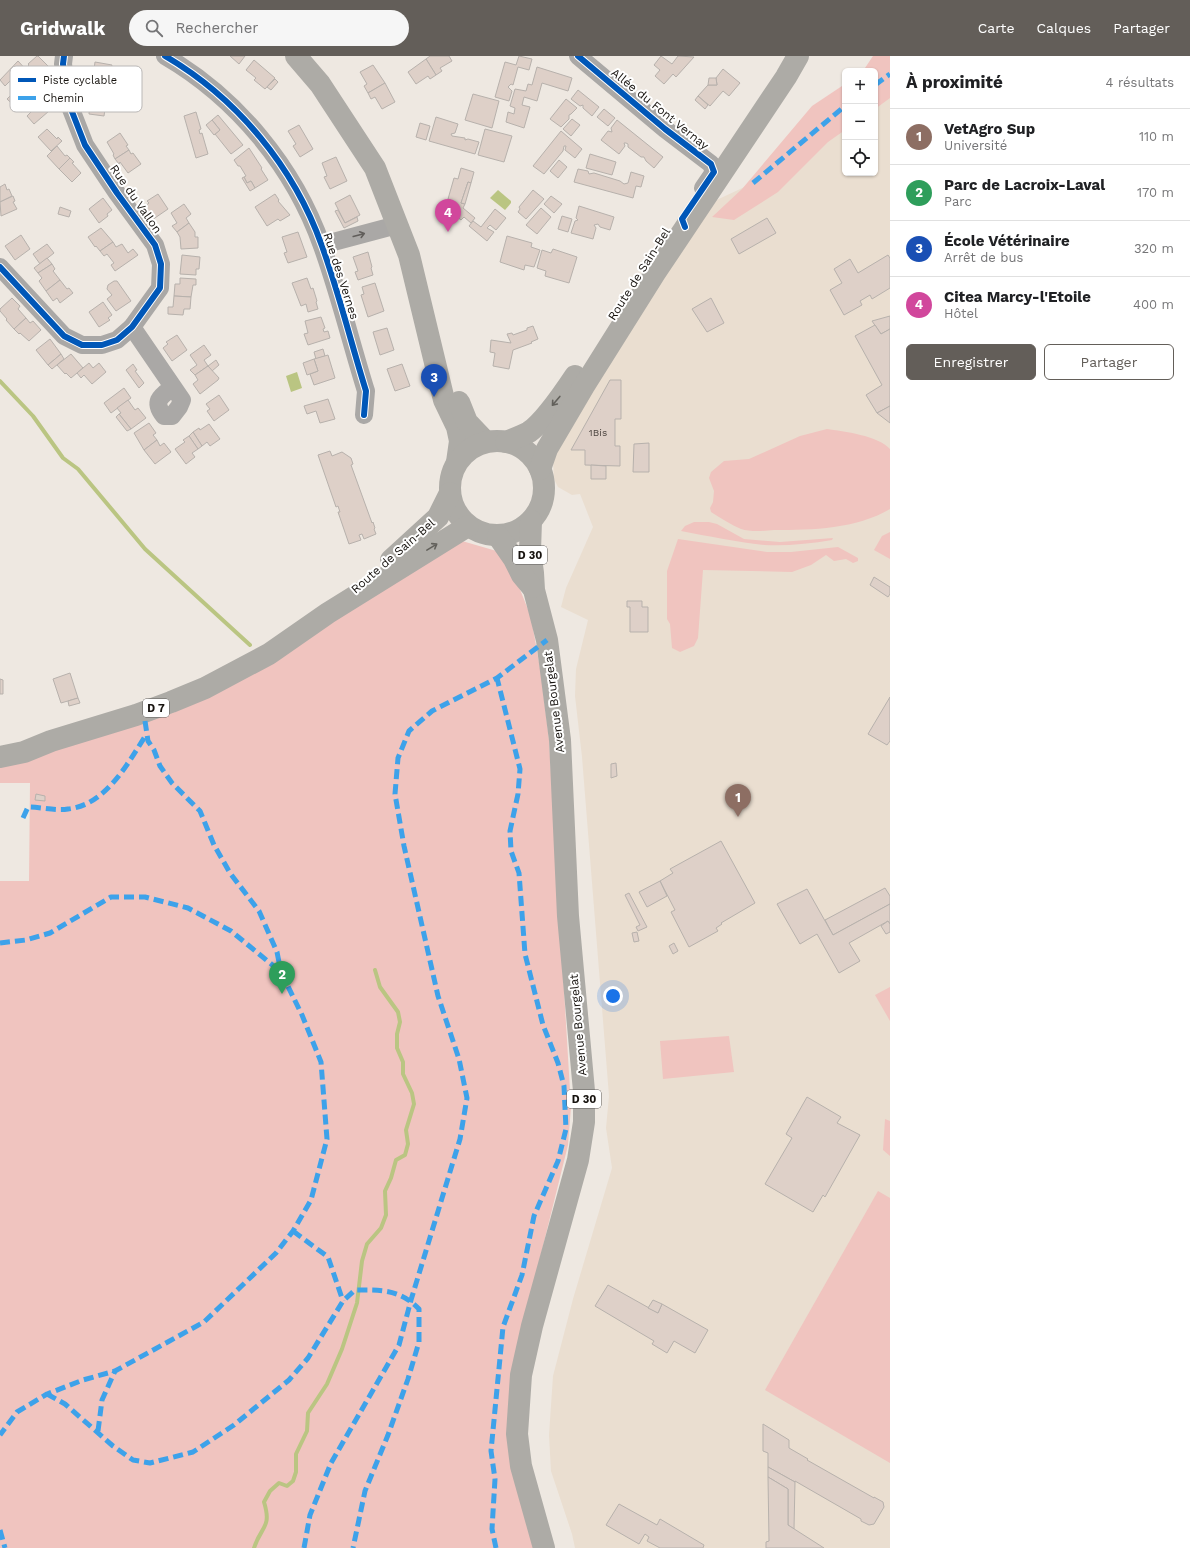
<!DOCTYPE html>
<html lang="fr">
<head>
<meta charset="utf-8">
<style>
  body { margin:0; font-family:"Work Sans",sans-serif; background:#f6f6f6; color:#202124 }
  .controls { position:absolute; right:12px; top:12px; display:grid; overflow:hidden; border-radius:6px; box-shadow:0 1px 3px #0004 }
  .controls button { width:36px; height:36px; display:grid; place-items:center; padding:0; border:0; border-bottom:1px solid #e0e0e0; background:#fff; color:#202124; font:20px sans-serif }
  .you { position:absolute; left:613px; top:940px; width:14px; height:14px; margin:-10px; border:3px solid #fff; border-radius:50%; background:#1a73e8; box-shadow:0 0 0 6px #1a73e833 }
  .badge { display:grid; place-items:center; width:26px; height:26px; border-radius:50%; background:#635e59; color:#fff; font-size:13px; font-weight:700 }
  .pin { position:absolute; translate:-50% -33px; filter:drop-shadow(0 1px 2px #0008) }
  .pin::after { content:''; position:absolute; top:21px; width:14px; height:12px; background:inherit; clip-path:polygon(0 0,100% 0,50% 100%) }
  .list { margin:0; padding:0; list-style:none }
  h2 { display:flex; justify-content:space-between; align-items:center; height:52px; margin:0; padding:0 16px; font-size:17px }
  h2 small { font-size:13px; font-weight:400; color:#757577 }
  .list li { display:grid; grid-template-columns:26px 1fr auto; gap:12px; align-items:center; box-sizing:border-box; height:56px; padding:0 16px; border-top:1px solid #e0e0e0 }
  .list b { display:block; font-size:15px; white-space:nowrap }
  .list p { margin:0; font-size:13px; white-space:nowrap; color:#757577 }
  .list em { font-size:13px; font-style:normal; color:#757577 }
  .actions { display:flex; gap:8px; padding:12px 16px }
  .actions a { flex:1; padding:9px 0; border:1px solid #635e59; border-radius:6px; text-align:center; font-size:14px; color:#635e59 }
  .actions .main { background:#635e59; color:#fff }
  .icon { flex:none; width:22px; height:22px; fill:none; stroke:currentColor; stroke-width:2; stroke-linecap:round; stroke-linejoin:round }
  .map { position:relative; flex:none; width:890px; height:1492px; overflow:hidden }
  header { display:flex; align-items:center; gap:24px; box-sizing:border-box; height:56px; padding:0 20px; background:#635e59; color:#fff }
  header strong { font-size:19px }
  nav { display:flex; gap:22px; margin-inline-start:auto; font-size:14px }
  .search { width:280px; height:36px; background:#f6f6f6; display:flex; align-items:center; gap:10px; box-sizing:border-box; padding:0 14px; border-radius:22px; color:#757577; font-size:15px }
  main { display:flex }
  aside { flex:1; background:#fff }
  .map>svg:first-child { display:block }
  .built { fill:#eaded0 }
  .green { fill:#f0c4bf }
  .water { fill:#bac582 }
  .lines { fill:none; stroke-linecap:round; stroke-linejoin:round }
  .stream { stroke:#bac582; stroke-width:4 }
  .building { fill:#ded0c8; stroke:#b7b1ac }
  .minor { stroke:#aaa8a6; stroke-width:18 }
  .major { stroke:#adaba6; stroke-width:22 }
  .quiet { stroke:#3da2ea; stroke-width:5; stroke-dasharray:10 5; stroke-linecap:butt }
  .cycleway-casing { stroke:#fff; stroke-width:8 }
  .cycleway { stroke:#0057b8; stroke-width:6 }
  .oneway { stroke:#615e5b }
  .oneway2 { stroke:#62605b }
  .labels { text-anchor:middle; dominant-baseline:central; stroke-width:4; stroke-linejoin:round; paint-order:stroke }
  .number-label { font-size:10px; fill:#4c4540 }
  .shield { fill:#fff; stroke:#5d5a58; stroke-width:1 }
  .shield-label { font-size:11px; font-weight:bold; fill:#181410 }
  .street-label { font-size:12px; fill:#181410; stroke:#fff }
  .key { fill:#fff; stroke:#bab8b7; stroke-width:1 }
  .key-label { font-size:11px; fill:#181410 }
</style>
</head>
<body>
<header>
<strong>Gridwalk</strong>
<div class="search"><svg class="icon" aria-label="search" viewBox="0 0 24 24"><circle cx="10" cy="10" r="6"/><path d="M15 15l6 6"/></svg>Rechercher</div>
<nav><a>Carte</a><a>Calques</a><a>Partager</a></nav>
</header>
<main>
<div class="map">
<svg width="890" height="1492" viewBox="0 0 890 1492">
  <rect width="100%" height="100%" fill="#eee8e1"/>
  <path class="built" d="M890 18V1492H575L572 1478 551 1415 549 1379 553 1320 573 1243 612 1112 606 1072 609 1040 582 701 575 640 576 613 588 564 561 551 566 532 593 471 580 438 572 439 558 431 554 423 553 404 569 372 708 148 753 127 845 50V117H875V29Z"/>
  <g class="green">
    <path d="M873 0H890V42L875 53V15H863Z"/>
    <path d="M845 28V74L828 86 778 136 734 164 712 161 742 133 812 50Z"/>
    <path d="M827 373C843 375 879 380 890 393V453C856 473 813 474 774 474 764 475 750 476 741 473 731 469 721 462 711 456L710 452 713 446 714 435 709 422 711 416 724 405 749 403 800 380Z"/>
    <path d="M694 466H709L717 468 744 483 780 486 833 482 832 484C810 488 786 490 764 489 736 486 708 480 681 475L685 470Z"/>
    <path d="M890 476V503L874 494 882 480Z"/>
    <path d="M678 483 767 496H791L838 491 858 502V505L853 507 846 503 834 505 826 499 811 509 792 516 703 514 698 582 694 590 680 596 672 592 670 568 667 563V515Z"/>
    <path d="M462 485 500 496 513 516 531 561 541 618 549 684 571 1051 568 1089 514 1307 534 1492H0V825H29L30 727H0V707L159 660Z"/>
    <path d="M890 931V965L875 939Z"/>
    <path d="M729 980 734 1016 663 1023 660 985Z"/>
    <path d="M885 1063 890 1065V1100L883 1094Z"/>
    <path d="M878 1135 890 1142V1407L765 1334Z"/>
  </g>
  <g class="water">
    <path d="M498 134 511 145V147L505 154 490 142Z"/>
    <path d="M297 316 302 332 291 336 286 320Z"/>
  </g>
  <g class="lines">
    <g class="stream">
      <path d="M0 325 33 360 63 402 78 413 145 493 250 589"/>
      <path d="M254 1492C261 1470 272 1472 264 1446L270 1435 279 1427 287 1430 293 1425 296 1416V1398L307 1375 308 1357 327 1328 342 1293 357 1247 362 1205 367 1188 381 1172 386 1159 385 1135 391 1122 396 1104 405 1099 408 1088 406 1074 414 1048 412 1037 403 1018V1006L397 992V978L400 966 398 956 380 931 375 914"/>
    </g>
  </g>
  <g class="building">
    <path d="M37 0H38L48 10 38 19 40 20 36 24 25 13 29 9 28 8Z"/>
    <path d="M230 0H245L239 8Z"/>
    <path d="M430 0H449L452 5 440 12 442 15 436 19 426 3Z"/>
    <path d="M519 0 532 3 529 14 518 11 513 29 511 28 508 31 512 35 509 45 495 41 505 6 516 9Z"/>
    <path d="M661 0 672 8 678 0 694 1 676 21 673 18 664 28 655 20 660 14 654 9Z"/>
    <path d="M426 3 436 19 430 23 428 20 416 28 408 16Z"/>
    <path d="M254 4 275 22 265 33 254 24 256 22 246 14Z"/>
    <path d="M18 5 29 17 25 21 24 19 14 29 10 25 5 30 0 24Z"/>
    <path d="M95 6 112 9 111 14H109L108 20H110L109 28 85 25 86 19 93 21Z"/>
    <path d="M373 9 385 27 368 37 364 30 367 28 360 16Z"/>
    <path d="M537 11 572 22 568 35 542 27 537 45 524 41 522 49 530 51 524 72 506 66 508 56 514 58 515 52 510 50 515 33 526 35 528 28 532 29Z"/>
    <path d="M723 13 740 27 729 40 723 35 710 50 698 40 708 29H717L716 22Z"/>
    <path d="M709 22H716L717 29H708Z"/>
    <path d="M275 23 278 26 271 34 267 31Z"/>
    <path d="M385 27 395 46 382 53 375 41 371 43 368 37Z"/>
    <path d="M17 33 27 43 28 42 32 46 21 56 7 43Z"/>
    <path d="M578 34 599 51 592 60 583 52V49L580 50 571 43Z"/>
    <path d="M473 38 499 45 492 72 465 64Z"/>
    <path d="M38 40 41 43 39 45 49 55 34 68 27 60 31 56 27 51Z"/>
    <path d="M89 40 105 41 104 46H106L104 60 89 58 90 44H88Z"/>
    <path d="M698 40 708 49 705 53 695 44Z"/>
    <path d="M566 43 577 52 571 58 569 59V63L561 71 550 63Z"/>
    <path d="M604 53 615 62 608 70 597 61Z"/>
    <path d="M196 56 201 73 199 74 200 78 202 77 208 98 196 102 184 60Z"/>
    <path d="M218 59 243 89 231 98 215 78 220 74 212 64Z"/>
    <path d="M436 61 458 68 455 77 451 78 452 80 465 82V84L468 83 479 86 475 98 429 85Z"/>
    <path d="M572 63 580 69 571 80 563 73Z"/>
    <path d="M212 64 220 74 214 79 206 69Z"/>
    <path d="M617 64 663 101 654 112 646 105 644 101H641L628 91V88L626 87H624L625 90 619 98 601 84 608 75 612 76 611 72Z"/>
    <path d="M420 67 430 70 426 84 416 81Z"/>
    <path d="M299 69 313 93 300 101 293 90 296 88 288 75Z"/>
    <path d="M47 73 57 83 58 81 62 85 51 95 38 81Z"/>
    <path d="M485 73 512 80 504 106 478 99Z"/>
    <path d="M561 75 582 93 575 102 565 94 566 90H564L563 95 544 118 533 110Z"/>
    <path d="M120 77 128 89 126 90 129 94 115 103 113 99 114 98 107 86Z"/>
    <path d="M57 90 65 100 67 99 70 102 59 113 47 100Z"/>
    <path d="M249 92 262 112 261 113 268 124 255 132 251 125 247 127 244 121 246 120 240 110H238L234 104Z"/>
    <path d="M129 94 131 98 133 97 141 108 128 117 120 106 119 108 115 103Z"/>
    <path d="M590 98 616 106 612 119 586 112Z"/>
    <path d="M336 101 347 125 330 133 324 121 327 120 322 107Z"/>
    <path d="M70 102 74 106 72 107 81 117 72 126 59 113Z"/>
    <path d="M559 104 567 111 558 122 550 115Z"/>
    <path d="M461 112 474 116 471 127 468 126 461 147 465 148 463 152 475 162 471 167 464 161 461 164 445 151 451 144 448 143 454 122 458 123Z"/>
    <path d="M578 113 588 115 589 118 594 117 620 125 624 128 628 127 631 116 644 120 641 131 636 130 633 142 574 126Z"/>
    <path d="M244 121 247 127 251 125 255 132 250 135 242 122Z"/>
    <path d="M468 126 471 127 465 148 461 147Z"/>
    <path d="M5 128 7 134 9 133 12 140 0 146V131Z"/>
    <path d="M533 134 544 143 526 163 518 156 520 153 519 151Z"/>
    <path d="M158 138 168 153 152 164 144 151 149 147 147 145Z"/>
    <path d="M275 138 279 144 278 145 290 159 280 165 278 163 267 170 255 151Z"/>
    <path d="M350 139 360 159 345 167 335 147Z"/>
    <path d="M13 140 15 145 13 146 17 153 1 160 0 146Z"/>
    <path d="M551 140 562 148 554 157 544 148Z"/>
    <path d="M103 142 112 154 107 158 108 160 99 167 89 153Z"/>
    <path d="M184 148 191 158 186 162 189 167 177 176 172 170 177 167 171 157Z"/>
    <path d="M579 150 614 161 610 174 600 171 598 168 594 169 596 172 593 183 571 177 575 165 578 164 576 162Z"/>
    <path d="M60 151 71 155 69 161 58 158Z"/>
    <path d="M541 152 551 161 537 178 526 169Z"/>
    <path d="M495 153 506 162 496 174 490 169 487 172 494 176 487 185 469 170 473 165 481 171Z"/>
    <path d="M338 154 345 167 357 161 358 165 344 172 335 155Z"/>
    <path d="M562 160 572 163 568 176 558 173Z"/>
    <path d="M767 162 776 177 739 198 731 183Z"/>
    <path d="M189 167 195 176V181H198V192L181 193 180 181 177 176Z"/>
    <path d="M101 172 113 186 100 195 96 190 95 191 88 181Z"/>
    <path d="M298 176 307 201 288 207 284 197 287 196 282 181Z"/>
    <path d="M21 179 30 193 15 204 5 190Z"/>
    <path d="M507 180 532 187 531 191 540 194 534 211 525 209 524 214 500 206Z"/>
    <path d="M113 186 116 191 122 188 128 197 133 193 138 199 115 215 111 209 114 207 107 198 104 200 100 195Z"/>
    <path d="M47 188 54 197 40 208 33 198Z"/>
    <path d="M553 193 577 201 569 227 545 220 546 215 537 212 542 194 551 197Z"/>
    <path d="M368 196 372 211 371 212 373 219 358 224 355 216 358 215 353 201Z"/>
    <path d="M182 199 200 201 199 213H196V219L180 218Z"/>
    <path d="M888 199 890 202V232L872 243 870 239 860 245 862 249 844 259 830 234 842 227 834 213 850 203 858 217Z"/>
    <path d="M47 202 52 208 38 217 34 212Z"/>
    <path d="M52 208 55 213 53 215 60 224 46 235 39 225 42 222 38 217Z"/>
    <path d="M180 222 196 223V229H193L191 241 174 240 175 228H180Z"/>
    <path d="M307 222 311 233 313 232 317 245 316 246 318 253 308 256 306 248 301 250 292 227Z"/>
    <path d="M60 224 67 233 69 232 73 237 60 247 57 242 53 245 46 235Z"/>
    <path d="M114 225H117L131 245 116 255 107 243 112 239 107 233 108 229Z"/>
    <path d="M375 227 384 255 368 261 361 239 364 238 362 231Z"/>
    <path d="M174 240 191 241 190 253H184L183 259 168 258V251H173Z"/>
    <path d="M12 242 20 250 18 253 26 262 14 273 6 264 7 263 0 255V253Z"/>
    <path d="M711 242 724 267 707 276 692 253Z"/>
    <path d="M103 246 112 259 108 262 110 264 99 271 89 256Z"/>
    <path d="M890 260V273L881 278 872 265Z"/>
    <path d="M321 261 325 272 323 273 324 276 328 275 330 282 308 289 304 278 308 277 305 265Z"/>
    <path d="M26 262 30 267 33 265 41 274 29 285 20 277 19 278 14 273Z"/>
    <path d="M875 269 881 278 890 273V350L877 357 866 339 882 329 855 280Z"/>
    <path d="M533 270 538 283 531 286 532 287 513 294 509 313 493 310 495 297 490 296 491 284 511 287 507 278 512 277 513 279 527 274V272Z"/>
    <path d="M387 272 394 294 380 299 373 276Z"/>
    <path d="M177 279 187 294 172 305 163 292 168 288 166 286Z"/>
    <path d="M50 283 61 298 48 309 36 294Z"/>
    <path d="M204 289 211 299 204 304 208 310 195 319 190 314 197 309 190 299Z"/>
    <path d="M323 293 325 300 316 303 314 296Z"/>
    <path d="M61 298 64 303 52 313 48 309Z"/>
    <path d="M71 298 83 312 71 322 66 317 65 318 57 309Z"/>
    <path d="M328 299 335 322 314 329 310 318 318 315 314 303Z"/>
    <path d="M314 303 318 315 307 319 303 307Z"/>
    <path d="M216 304 219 309 212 315 208 310Z"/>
    <path d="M89 307 93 312 99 307 106 316 92 328 84 319 81 322 77 317Z"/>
    <path d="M133 308 137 314 135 315 144 327 139 332 126 314Z"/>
    <path d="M402 308 410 330 395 335 387 313Z"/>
    <path d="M208 310 219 322 218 324 200 338 193 328 198 324 195 319Z"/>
    <path d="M610 324H621V363H615V390H620V410L585 409V394H571Z"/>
    <path d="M124 332 131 342 111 357 104 347Z"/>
    <path d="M219 339 229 354 214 365 207 355 210 353 206 348Z"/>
    <path d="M328 343 335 363 320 367 316 355 307 358 304 350Z"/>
    <path d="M128 344 135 354 138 352 146 362 131 373 119 358 121 357 117 352Z"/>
    <path d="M890 350V367L877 357Z"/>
    <path d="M119 358 131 373 127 375 116 361Z"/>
    <path d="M149 367 156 377 153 379 157 384 144 394 134 377Z"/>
    <path d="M209 368 220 383 210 390 207 386 202 390 193 376 199 372 200 374Z"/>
    <path d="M193 376 202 390 198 393 189 380Z"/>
    <path d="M189 380 198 393 192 397 195 401 186 408 175 393 185 386 183 384Z"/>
    <path d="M157 384 160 390 164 387 171 396 155 408 144 394Z"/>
    <path d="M649 387V416H633L634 388Z"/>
    <path d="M330 395 332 400 342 396 351 402 353 408 351 409 372 467 373 466 375 472 374 473 376 478 364 483 362 478 359 479 361 484 349 488 338 456H340L338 450 336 451 318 399Z"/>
    <path d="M591 409 606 410V423H591Z"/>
    <path d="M874 521 890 531V538L888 541 870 529Z"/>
    <path d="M627 545H642V551H648V576H630V551H627Z"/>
    <path d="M70 617 78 642 61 647 53 623Z"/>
    <path d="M0 623 3 624V638H0Z"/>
    <path d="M890 641V685L887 689 868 678Z"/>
    <path d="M78 642 80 647 69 650 68 645Z"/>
    <path d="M616 707 617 720 611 722V708Z"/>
    <path d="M36 738 45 740V745L35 744Z"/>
    <path d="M721 785 755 847 721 867 722 868 716 872 718 875 689 891 671 856 675 854 660 825 673 817 670 813Z"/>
    <path d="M660 825 667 840 647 851 639 836Z"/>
    <path d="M885 832 890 840V848L833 879 825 864Z"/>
    <path d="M807 833 833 879 890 848V868L888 865 849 887 860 905 839 917 817 878 800 888 777 848Z"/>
    <path d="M629 837 647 871 638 875 636 871 640 869 625 839Z"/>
    <path d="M888 865 890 868V876L886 878 881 870Z"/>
    <path d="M637 876 639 885 634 886 632 877Z"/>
    <path d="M674 887 678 895 673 898 669 890Z"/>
    <path d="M807 1041 841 1061 837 1067 860 1079 825 1141 823 1139 813 1156 765 1128 792 1082 786 1078Z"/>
    <path d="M608 1229 658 1257 662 1248 708 1274 695 1297 674 1285 667 1297 652 1288 654 1285 595 1250Z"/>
    <path d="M653 1244 662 1248 658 1257 648 1252Z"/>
    <path d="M763 1368 789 1384V1392L808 1403 807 1404 874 1442V1441L883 1446 884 1451 874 1468 869 1469 861 1465V1463L795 1425V1426L768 1411V1397L763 1395Z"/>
    <path d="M768 1411 795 1426 794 1473 788 1469V1433L768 1421Z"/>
    <path d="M768 1421 788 1433V1469L824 1492H766V1486L769 1485Z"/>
    <path d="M619 1448 657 1469 660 1463 704 1489 703 1492H660L647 1485 649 1481 645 1478 639 1488 606 1469Z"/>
  </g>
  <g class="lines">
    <g class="minor">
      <path d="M165 0C237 42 294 111 322 190 339 237 351 287 366 335L364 359"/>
      <path d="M578 0 665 73 711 108 714 116 703 132"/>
      <path d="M322 189 397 169"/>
      <path d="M0 211 64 280 82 289H102L117 284 132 271 160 232 161 208 155 189 117 137 85 89 69 48 63 8 64 0"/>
      <path d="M132 271 182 344 179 351 172 360H164C152 345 161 340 173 331"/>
    </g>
    <g class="major">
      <path d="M296 0 320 28 375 112 409 199 444 344 457 371 460 385 457 406"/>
      <path d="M459 346 467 366 486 386"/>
      <circle cx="497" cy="432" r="47"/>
      <path d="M506 386C513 383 522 380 529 376 544 366 565 335 575 320"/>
      <path d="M540 413 547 393 584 330 655 217 786 21 798 0"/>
      <path d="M531 465 530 495 533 517 534 534 547 584 560 684 568 860 584 1035V1066L578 1104 532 1270 521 1319 517 1378 521 1410 544 1492"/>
      <path d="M498 480 514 503 522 519 532 531"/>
      <path d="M391 504 438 461 450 437"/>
      <path d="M0 701 24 696 51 685 136 659 171 646 205 632 269 598 328 557 468 470"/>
    </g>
    <g class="quiet">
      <path d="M875 29 890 18"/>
      <path d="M753 127 845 50"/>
      <path d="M145 665 148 685 154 694 160 710 172 727 200 755 214 789 230 817 259 855 277 896 281 916"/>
      <path d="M23 762 28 751C41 751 56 755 68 753 106 749 128 707 146 679"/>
      <path d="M0 887 26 884 50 877 111 841H145L188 852 231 875 281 916 302 959 321 1006 327 1083 311 1144 293 1175 276 1197 204 1266 115 1315 83 1324 47 1338 17 1356 0 1379"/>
      <path d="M293 1175 328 1201 343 1245"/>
      <path d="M47 1338 65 1348 113 1390 133 1404 150 1407 193 1396 234 1369 289 1324 308 1302 343 1245 355 1234C381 1234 400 1233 419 1253V1286L408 1323 388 1379 365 1435 353 1492"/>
      <path d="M98 1375 102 1344 115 1315"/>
      <path d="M0 1474 5 1492"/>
      <path d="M304 1492 310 1459 331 1407 399 1289 411 1244 460 1083 467 1042 459 1003 438 940 404 790 395 738 398 702 409 675 432 655 497 622 547 584"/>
      <path d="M496 1492 492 1473 495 1423 491 1395 503 1271 522 1219 534 1160 558 1105 566 1073 564 1030 558 1007 543 969 525 898 519 817 511 795 510 775 518 738 520 713 497 622"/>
    </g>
    <defs>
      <g id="cycleway">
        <path d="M165 0C237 42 294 111 322 190 339 237 351 287 366 335L364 359"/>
        <path d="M578 0 665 73 711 108 714 116 682 163 685 171"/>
        <path d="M0 211 64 280 82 289H102L117 284 132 271 160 232 161 208 155 189 117 137 85 89 69 48 63 8 64 0"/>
      </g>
    </defs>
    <use href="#cycleway" class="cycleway-casing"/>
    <use href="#cycleway" class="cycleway"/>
  </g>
  <defs><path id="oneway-shaft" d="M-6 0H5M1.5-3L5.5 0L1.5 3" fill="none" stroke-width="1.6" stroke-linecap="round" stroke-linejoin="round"/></defs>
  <use class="oneway" href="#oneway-shaft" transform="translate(359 179) rotate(-15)"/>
  <g class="oneway2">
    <use href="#oneway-shaft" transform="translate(556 345) rotate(130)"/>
    <use href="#oneway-shaft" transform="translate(432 491) rotate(-31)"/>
  </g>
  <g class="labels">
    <g class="number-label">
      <text x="598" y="376">1Bis</text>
    </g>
    <g class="shield">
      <rect x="513" y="490" width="34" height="18" rx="3"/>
      <rect x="143" y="643" width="26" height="18" rx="3"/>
      <rect x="567" y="1034" width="34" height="18" rx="3"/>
    </g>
    <g class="shield-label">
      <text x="530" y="499">D 30</text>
      <text x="156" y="652">D 7</text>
      <text x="584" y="1043">D 30</text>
    </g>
    <g class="street-label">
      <text transform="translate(660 53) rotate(39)">Allée du Font Vernay</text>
      <text transform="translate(136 143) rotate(55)">Rue du Vallon</text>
      <text transform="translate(639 218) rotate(-58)">Route de Sain-Bel</text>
      <text transform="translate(341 220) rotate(72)">Rue des Vernes</text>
      <text transform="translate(393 500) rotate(-41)">Route de Sain-Bel</text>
      <text transform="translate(554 646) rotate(-97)">Avenue Bourgelat</text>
      <text transform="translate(578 969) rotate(-95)">Avenue Bourgelat</text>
    </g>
  </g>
  <rect x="10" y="10" width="132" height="46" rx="6" class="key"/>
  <rect x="18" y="22" width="18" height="4" fill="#0057b8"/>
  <rect x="18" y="40" width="18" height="4" fill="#3da2ea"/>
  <g class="key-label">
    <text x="43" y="28">Piste cyclable</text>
    <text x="43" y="46">Chemin</text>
  </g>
</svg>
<div class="controls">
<button>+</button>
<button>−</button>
<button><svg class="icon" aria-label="locate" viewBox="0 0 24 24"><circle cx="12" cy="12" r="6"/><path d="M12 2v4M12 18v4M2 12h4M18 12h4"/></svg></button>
</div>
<div class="you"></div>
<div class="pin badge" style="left:738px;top:761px;background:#8d6e63">1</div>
<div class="pin badge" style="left:282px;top:938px;background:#2e9e5b">2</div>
<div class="pin badge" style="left:434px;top:341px;background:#1a4fb4">3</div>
<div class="pin badge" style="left:448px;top:176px;background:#d1479c">4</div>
</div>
<aside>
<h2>À proximité<small>4 résultats</small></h2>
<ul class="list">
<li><span class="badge" style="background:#8d6e63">1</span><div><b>VetAgro Sup</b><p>Université</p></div><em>110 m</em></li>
<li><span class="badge" style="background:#2e9e5b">2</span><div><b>Parc de Lacroix-Laval</b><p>Parc</p></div><em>170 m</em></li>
<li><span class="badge" style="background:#1a4fb4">3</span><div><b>École Vétérinaire</b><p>Arrêt de bus</p></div><em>320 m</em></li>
<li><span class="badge" style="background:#d1479c">4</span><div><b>Citea Marcy-l'Etoile</b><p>Hôtel</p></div><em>400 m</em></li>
</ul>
<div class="actions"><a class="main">Enregistrer</a><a>Partager</a></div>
</aside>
</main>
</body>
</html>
